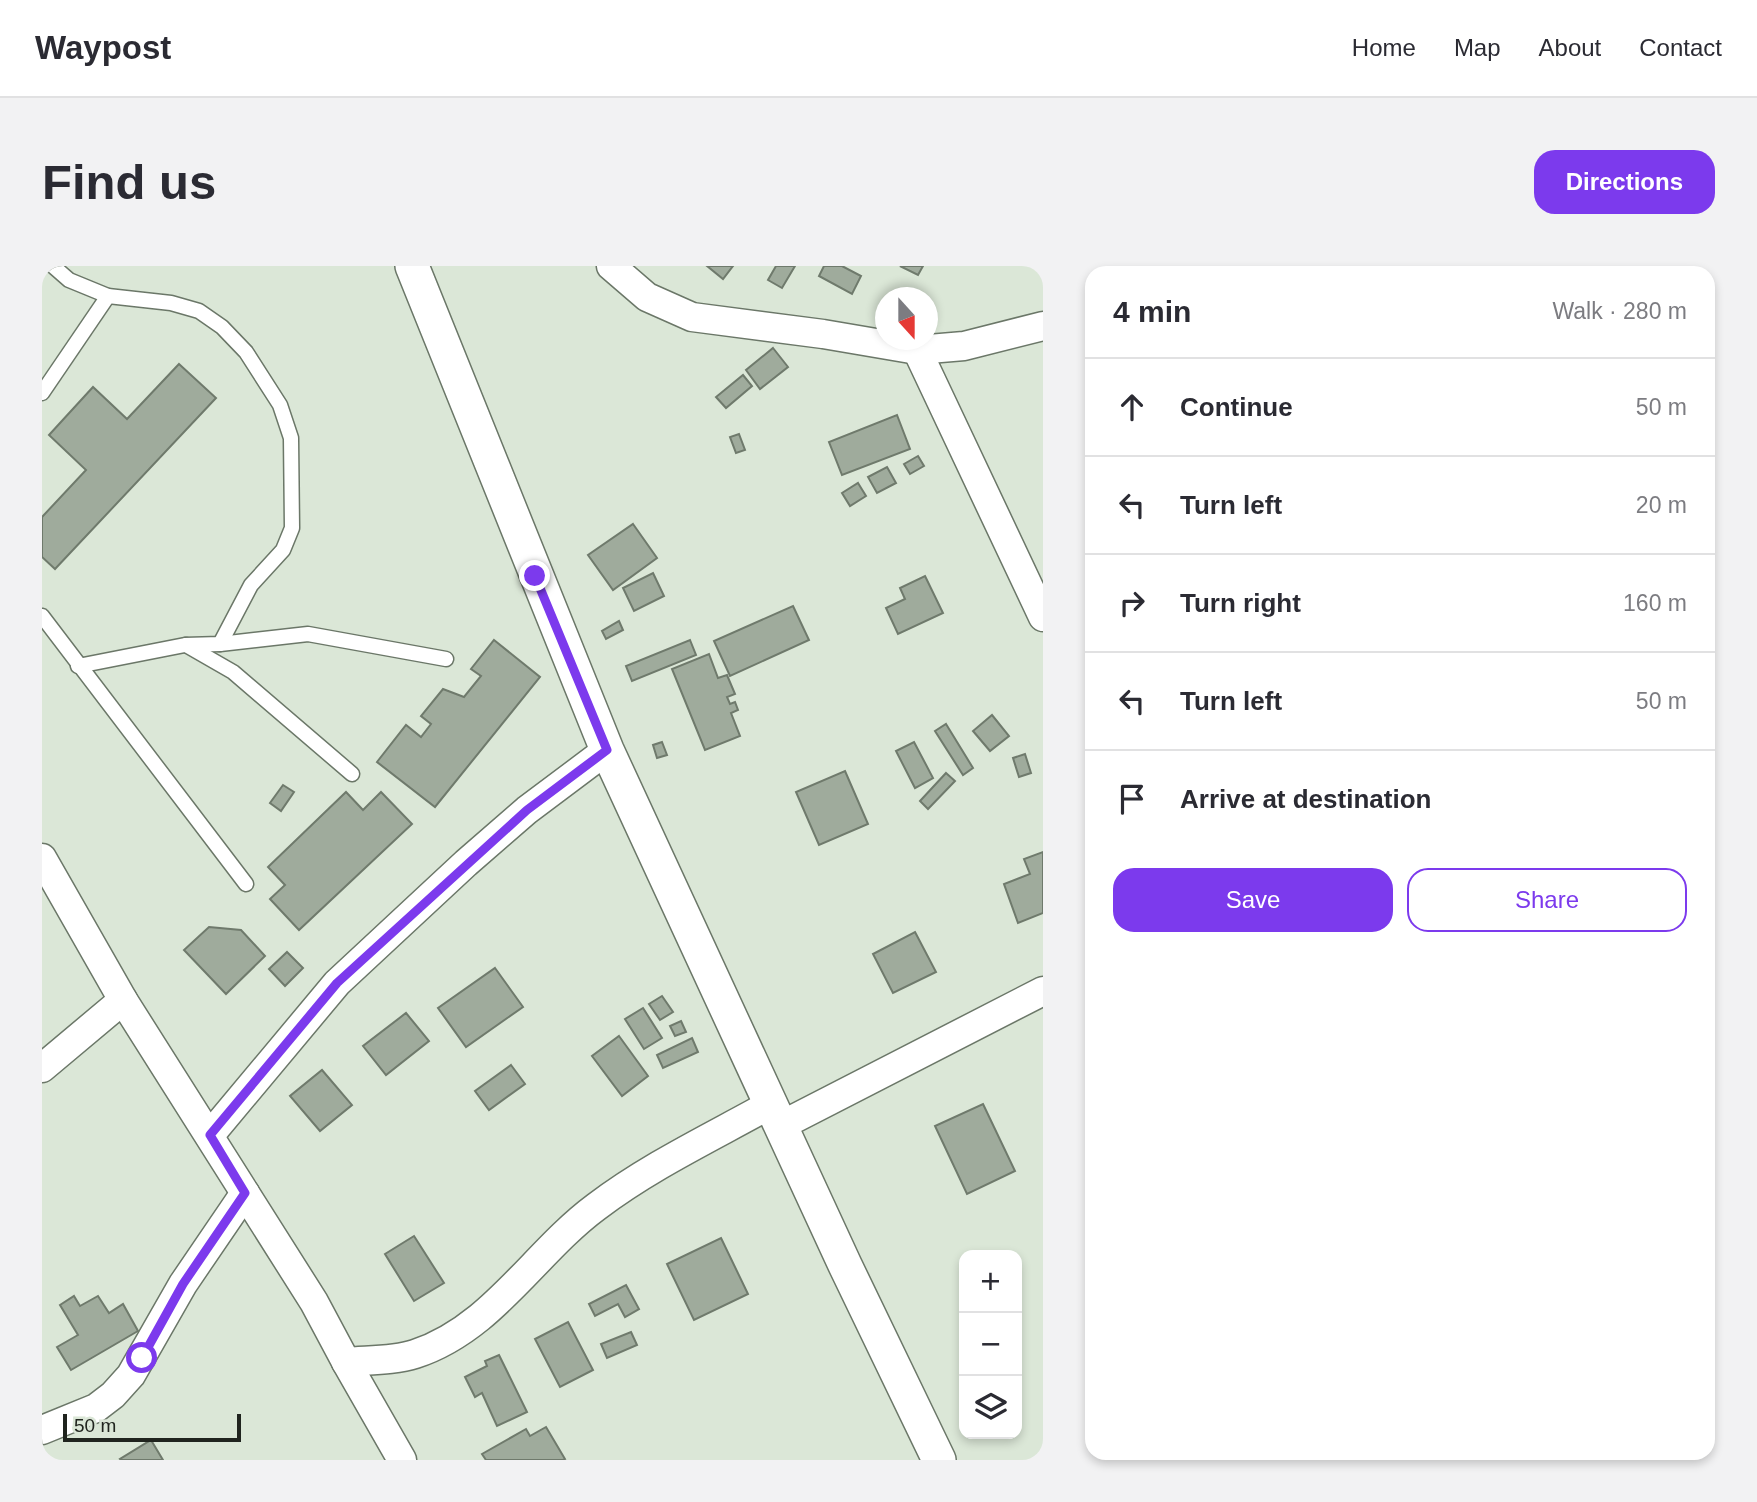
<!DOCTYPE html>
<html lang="en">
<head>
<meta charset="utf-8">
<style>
  body { margin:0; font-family:Helvetica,sans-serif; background:#f2f2f3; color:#2b2b33 }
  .controls { position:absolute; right:21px; bottom:21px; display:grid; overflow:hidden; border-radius:14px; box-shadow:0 4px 10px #0003 }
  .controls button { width:63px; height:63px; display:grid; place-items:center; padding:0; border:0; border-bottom:2px solid #e1e1e2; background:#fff; color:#2b2b33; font:35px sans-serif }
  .compass { position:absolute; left:833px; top:21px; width:63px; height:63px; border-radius:50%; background:#fff; box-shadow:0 4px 10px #0003; rotate:159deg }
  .scale { position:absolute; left:21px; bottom:18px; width:178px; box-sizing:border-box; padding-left:7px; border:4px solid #20241e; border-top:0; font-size:19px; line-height:24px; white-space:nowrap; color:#20241e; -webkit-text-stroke:5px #dbe7d7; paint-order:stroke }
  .stop { position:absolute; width:21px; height:21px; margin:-16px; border:5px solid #7c3aed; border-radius:50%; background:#fff }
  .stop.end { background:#7c3aed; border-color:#fff; box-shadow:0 2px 7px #0008 }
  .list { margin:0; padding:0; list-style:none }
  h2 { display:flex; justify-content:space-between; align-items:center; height:91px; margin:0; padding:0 28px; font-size:30px }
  h2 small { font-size:23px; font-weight:400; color:#7c7c81 }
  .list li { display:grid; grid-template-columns:46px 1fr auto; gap:21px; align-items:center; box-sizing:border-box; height:98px; padding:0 28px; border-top:2px solid #e1e1e2 }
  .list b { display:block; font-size:26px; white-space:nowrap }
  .list em { font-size:23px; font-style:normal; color:#7c7c81 }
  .actions { display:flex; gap:14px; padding:21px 28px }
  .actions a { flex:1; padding:16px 0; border:2px solid #7c3aed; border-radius:21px; text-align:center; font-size:24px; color:#7c3aed }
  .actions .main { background:#7c3aed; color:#fff }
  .icon { flex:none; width:38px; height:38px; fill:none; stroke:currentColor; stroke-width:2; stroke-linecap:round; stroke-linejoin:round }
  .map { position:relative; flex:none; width:1001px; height:1194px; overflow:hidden; border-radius:21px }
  header { display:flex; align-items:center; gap:42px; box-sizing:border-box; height:98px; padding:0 35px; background:#fff; border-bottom:2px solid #e1e1e2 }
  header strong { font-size:33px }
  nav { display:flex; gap:38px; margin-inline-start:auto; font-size:24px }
  .intro { display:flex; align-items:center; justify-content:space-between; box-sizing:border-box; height:168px; padding:0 42px }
  h1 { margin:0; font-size:49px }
  .button { padding:18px 32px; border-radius:21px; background:#7c3aed; color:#fff; font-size:24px; font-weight:700 }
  main { display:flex; gap:42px; padding:0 42px }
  aside { flex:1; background:#fff; border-radius:21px; box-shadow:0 4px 10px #0003 }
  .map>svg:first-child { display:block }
  .building { fill:#9fab9c; stroke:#6f7a6c; stroke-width:2 }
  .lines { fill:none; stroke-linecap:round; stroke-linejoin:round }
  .service-casing { stroke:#6b7768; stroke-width:17 }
  .minor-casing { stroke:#6b7768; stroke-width:31 }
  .tertiary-casing { stroke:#6b7768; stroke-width:36 }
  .service { stroke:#fff; stroke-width:14 }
  .minor { stroke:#fff; stroke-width:28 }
  .tertiary { stroke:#fff; stroke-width:33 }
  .route { stroke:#7c3aed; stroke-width:9 }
</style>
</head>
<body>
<header>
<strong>Waypost</strong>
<nav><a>Home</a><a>Map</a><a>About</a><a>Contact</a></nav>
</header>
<div class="intro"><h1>Find us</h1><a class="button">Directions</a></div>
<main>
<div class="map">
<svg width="1001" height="1194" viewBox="0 0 1001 1194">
  <rect width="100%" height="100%" fill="#dbe7d7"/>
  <g class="building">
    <path d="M665 0H691L681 13Z"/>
    <path d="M734 0H753L740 22 726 14Z"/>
    <path d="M782 0H800L819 10 810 28 777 10Z"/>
    <path d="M858 0H881L876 9Z"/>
    <path d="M731 82 746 101 718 123 704 104Z"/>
    <path d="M137 98 174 132 13 303 0 291V251L44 204 7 169 51 121 85 153Z"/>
    <path d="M701 109 710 120 684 142 674 131Z"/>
    <path d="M855 149 868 183 800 209 787 176Z"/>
    <path d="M697 168 703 184 694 187 688 171Z"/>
    <path d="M876 190 882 200 868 208 862 198Z"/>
    <path d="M845 201 854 217 835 227 826 211Z"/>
    <path d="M816 217 824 230 808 240 800 227Z"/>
    <path d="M591 258 615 292 571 324 546 289Z"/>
    <path d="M611 307 622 330 592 345 581 322Z"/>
    <path d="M883 310 901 347 856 368 844 342 863 333 858 322Z"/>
    <path d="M751 340 767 374 688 410 672 375Z"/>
    <path d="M577 355 581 364 564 373 560 365Z"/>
    <path d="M452 374 498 411 393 541 335 496 364 459 379 471 389 458 379 450 401 423 422 431 439 410 429 403Z"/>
    <path d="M648 374 654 389 590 415 584 400Z"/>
    <path d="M667 388 676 412 685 409 693 428 685 431 688 438 693 436 696 444 689 447 698 470 663 484 630 403Z"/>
    <path d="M950 449 967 470 948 485 931 465Z"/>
    <path d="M904 458 931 502 921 509 893 465Z"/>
    <path d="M620 476 625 489 615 492 611 479Z"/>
    <path d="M872 476 891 512 873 522 854 485Z"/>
    <path d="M983 488 989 507 977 511 971 492Z"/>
    <path d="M803 505 826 558 777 579 754 526Z"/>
    <path d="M904 507 913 515 886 543 878 535Z"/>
    <path d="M241 519 252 526 239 545 228 537Z"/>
    <path d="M304 526 321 544 339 526 370 558 257 664 228 633 243 619 226 601Z"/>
    <path d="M1001 586V647L976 657 962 618 988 608 982 593Z"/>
    <path d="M167 661 199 664 223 690 184 728 142 684Z"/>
    <path d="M873 666 894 706 851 727 831 688Z"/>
    <path d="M245 686 261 702 243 720 227 703Z"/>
    <path d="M453 702 481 741 424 781 396 742Z"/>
    <path d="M620 730 631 746 618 754 607 738Z"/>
    <path d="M601 742 620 772 602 783 583 753Z"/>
    <path d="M364 747 387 775 344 809 321 780Z"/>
    <path d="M639 755 644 766 633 770 628 760Z"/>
    <path d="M577 770 606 810 580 830 550 790Z"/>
    <path d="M650 772 656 786 621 802 615 789Z"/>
    <path d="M469 799 483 818 447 844 433 825Z"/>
    <path d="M280 804 310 839 278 865 248 830Z"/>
    <path d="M941 838 973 905 925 928 893 860Z"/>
    <path d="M372 970 402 1017 372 1035 343 988Z"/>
    <path d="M679 972 706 1028 652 1054 625 998Z"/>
    <path d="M584 1019 597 1043 583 1051 576 1038 553 1050 547 1038Z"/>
    <path d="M32 1030 38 1040 56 1030 67 1047 81 1038 96 1065 29 1104 15 1081 36 1069 18 1039Z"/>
    <path d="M526 1056 551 1104 518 1121 493 1073Z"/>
    <path d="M589 1066 595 1079 565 1092 559 1078Z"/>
    <path d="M457 1089 485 1146 455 1160 440 1127 433 1131 423 1111 445 1100 443 1095Z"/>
    <path d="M504 1161 523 1193 521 1194H444L440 1188 484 1163 488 1170Z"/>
    <path d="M109 1174 121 1194H79L78 1193Z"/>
  </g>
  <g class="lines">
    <defs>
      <g id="service">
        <path d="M11 0 27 14 66 30 129 37 157 45 180 61 204 86 238 139 249 172 250 262 241 284 209 319 178 378"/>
        <path d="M0 127 66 30"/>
        <path d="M0 350 204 618"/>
        <path d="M144 379 191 406 310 508"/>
        <path d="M36 400 143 379 178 378 266 368 404 393"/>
      </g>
      <g id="minor">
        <path d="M569 0 605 31 650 51 781 68 875 84 922 80 1001 60"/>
        <path d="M875 84 1001 351"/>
        <path d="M0 592 81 734 272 1036 304 1096 360 1194"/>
        <path d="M0 802 81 734"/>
        <path d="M738 860 1001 725"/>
        <path d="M168 869 295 717 424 597 485 544 565 484"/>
        <path d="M304 1096C325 1094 352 1095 373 1088 450 1063 492 987 554 941 608 900 670 871 729 838"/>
        <path d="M0 1164 54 1142 71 1129 89 1109 141 1018 203 927"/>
      </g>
      <path id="tertiary" d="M370 0 565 484 803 999 897 1194"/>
    </defs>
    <use href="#service" class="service-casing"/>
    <use href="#minor" class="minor-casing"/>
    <use href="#tertiary" class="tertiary-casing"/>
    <use href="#service" class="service"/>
    <use href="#minor" class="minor"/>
    <use href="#tertiary" class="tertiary"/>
  </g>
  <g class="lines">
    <path class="route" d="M100 1092 141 1018 203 927 168 869 295 717 485 544 565 484 493 310"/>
  </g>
</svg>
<div class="controls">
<button>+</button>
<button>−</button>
<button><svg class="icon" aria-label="layers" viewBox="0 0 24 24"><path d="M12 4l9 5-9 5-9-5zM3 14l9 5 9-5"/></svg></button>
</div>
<svg class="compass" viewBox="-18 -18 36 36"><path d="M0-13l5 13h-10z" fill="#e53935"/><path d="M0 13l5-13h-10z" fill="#7c7c81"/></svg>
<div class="scale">50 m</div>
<div class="stop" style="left:100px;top:1092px"></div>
<div class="stop end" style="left:493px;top:310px"></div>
</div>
<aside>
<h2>4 min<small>Walk · 280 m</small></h2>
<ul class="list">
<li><svg class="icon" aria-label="ahead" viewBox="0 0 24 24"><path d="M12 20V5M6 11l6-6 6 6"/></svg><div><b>Continue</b></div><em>50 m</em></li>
<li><svg class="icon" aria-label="left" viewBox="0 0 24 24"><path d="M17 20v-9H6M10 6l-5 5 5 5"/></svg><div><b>Turn left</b></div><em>20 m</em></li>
<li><svg class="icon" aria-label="right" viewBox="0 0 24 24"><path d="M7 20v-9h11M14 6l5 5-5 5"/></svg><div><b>Turn right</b></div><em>160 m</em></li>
<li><svg class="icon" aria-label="left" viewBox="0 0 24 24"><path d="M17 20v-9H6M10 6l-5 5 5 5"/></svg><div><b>Turn left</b></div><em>50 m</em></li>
<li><svg class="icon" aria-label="arrive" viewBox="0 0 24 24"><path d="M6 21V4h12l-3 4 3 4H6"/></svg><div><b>Arrive at destination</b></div></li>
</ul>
<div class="actions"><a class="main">Save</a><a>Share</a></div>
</aside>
</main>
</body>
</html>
